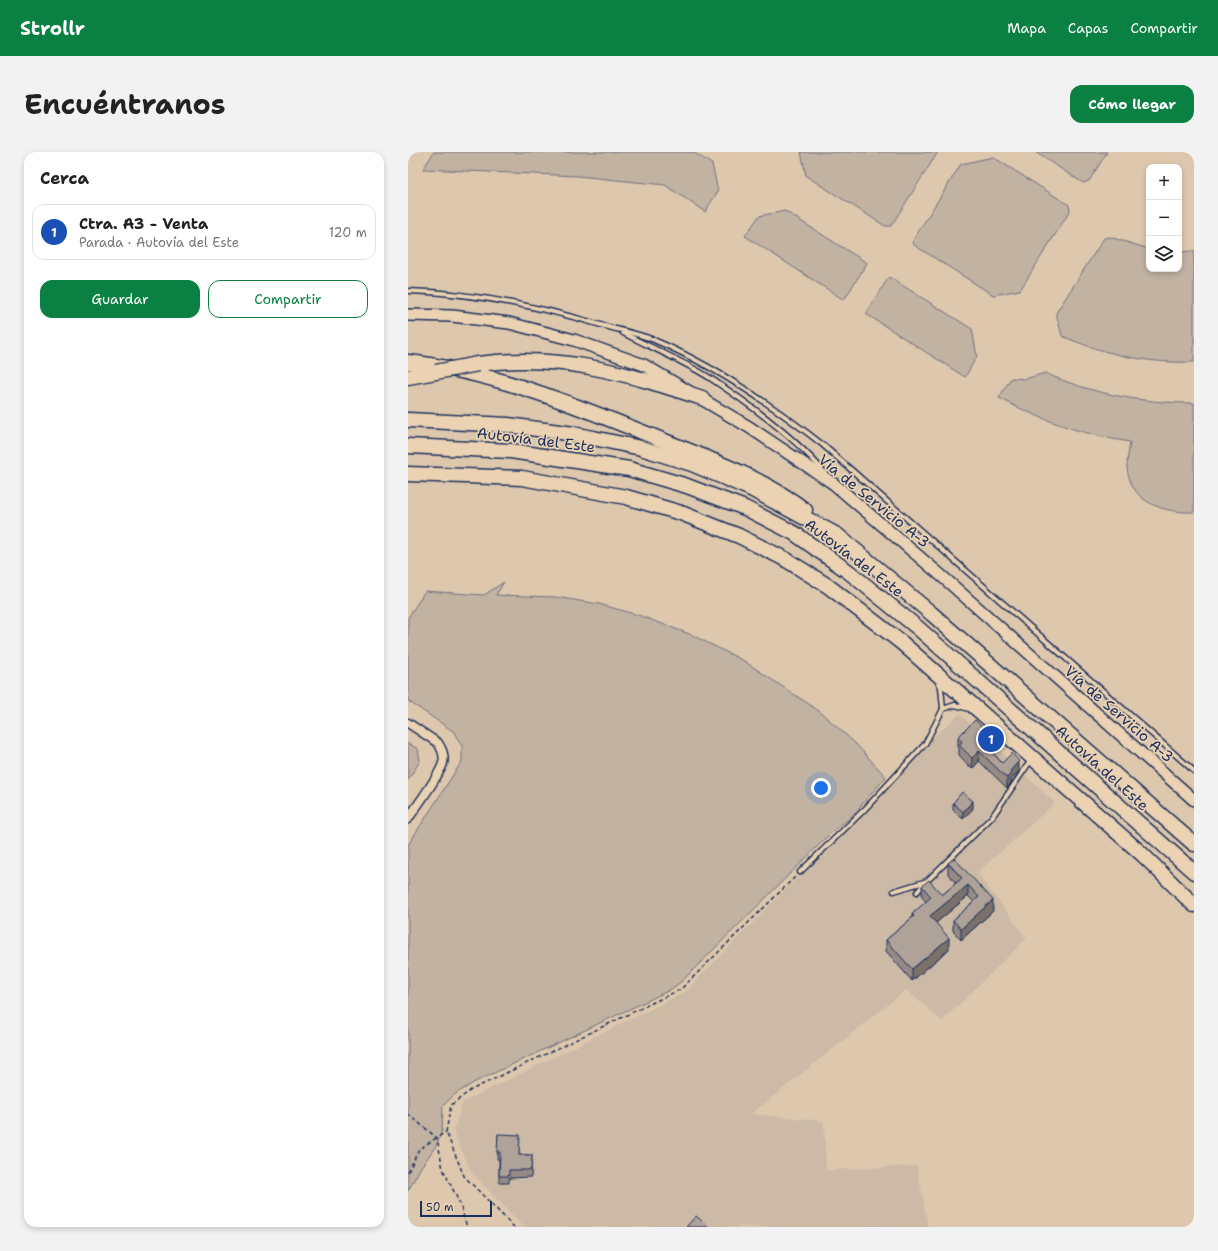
<!DOCTYPE html>
<html lang="es">
<head>
<meta charset="utf-8">
<style>
  body { margin:0; font-family:"Shantell Sans",sans-serif; background:#f2f2f2; color:#222 }
  .controls { position:absolute; right:12px; top:12px; display:grid; overflow:hidden; border-radius:8px; box-shadow:0 2px 6px #0003 }
  .controls button { width:36px; height:36px; display:grid; place-items:center; padding:0; border:0; border-bottom:1px solid #e0e0e0; background:#fff; color:#222; font:20px sans-serif }
  .scale { position:absolute; left:12px; bottom:10px; width:72px; box-sizing:border-box; padding-left:4px; border:2px solid #1b2f5e; border-top:0; font-size:11px; line-height:14px; white-space:nowrap; color:#1b2f5e; -webkit-text-stroke:3px #ead2b2; paint-order:stroke }
  .you { position:absolute; left:413px; top:636px; width:14px; height:14px; margin:-10px; border:3px solid #fff; border-radius:50%; background:#1a73e8; box-shadow:0 0 0 6px #1a73e833 }
  .badge { display:grid; place-items:center; width:26px; height:26px; border-radius:50%; background:#0b8043; color:#fff; font-size:13px; font-weight:700 }
  .pin { position:absolute; translate:-50% -50%; border:2px solid #fff; box-shadow:0 1px 4px #0006 }
  .list { margin:0; padding:0; list-style:none }
  h2 { display:flex; justify-content:space-between; align-items:center; height:52px; margin:0; padding:0 16px; font-size:17px }
  h2 small { font-size:13px; font-weight:400; color:#767676 }
  .list li { display:grid; grid-template-columns:26px 1fr auto; gap:12px; align-items:center; box-sizing:border-box; height:56px; margin:0 8px 8px; padding:0 8px; border:1px solid #e0e0e0; border-radius:12px }
  .list b { display:block; font-size:15px; white-space:nowrap }
  .list p { margin:0; font-size:13px; white-space:nowrap; color:#767676 }
  .list em { font-size:13px; font-style:normal; color:#767676 }
  .actions { display:flex; gap:8px; padding:12px 16px }
  .actions a { flex:1; padding:9px 0; border:1px solid #0b8043; border-radius:12px; text-align:center; font-size:14px; color:#0b8043 }
  .actions .main { background:#0b8043; color:#fff }
  .icon { flex:none; width:22px; height:22px; fill:none; stroke:currentColor; stroke-width:2; stroke-linecap:round; stroke-linejoin:round }
  .map { position:relative; flex:none; width:786px; height:1075px; overflow:hidden; border-radius:12px }
  header { display:flex; align-items:center; gap:24px; box-sizing:border-box; height:56px; padding:0 20px; background:#0b8043; color:#fff }
  header strong { font-size:19px }
  nav { display:flex; gap:22px; margin-inline-start:auto; font-size:14px }
  .intro { display:flex; align-items:center; justify-content:space-between; box-sizing:border-box; height:96px; padding:0 24px }
  h1 { margin:0; font-size:28px }
  .button { padding:10px 18px; border-radius:12px; background:#0b8043; color:#fff; font-size:14px; font-weight:700 }
  main { display:flex; gap:24px; padding:0 24px }
  aside { flex:1; background:#fff; border-radius:12px; box-shadow:0 2px 6px #0003 }
  .map>svg:first-child { display:block }
  .built { fill:#ccbaa6 }
  .green { fill:#c1b2a2; stroke:#6e7080 }
  .lines { fill:none; stroke-linecap:round; stroke-linejoin:round }
  .service-casing { stroke:#1b2f5e; stroke-width:7 }
  .minor-casing { stroke:#1b2f5e; stroke-width:11 }
  .secondary-casing { stroke:#1b2f5e; stroke-width:14 }
  .motorway-casing { stroke:#1b2f5e; stroke-width:17 }
  .path { stroke:#1b2f5e; stroke-width:1.5; stroke-dasharray:4 3; stroke-linecap:butt }
  .service { stroke:#ead2b2; stroke-width:4 }
  .minor { stroke:#ead2b2; stroke-width:8 }
  .secondary { stroke:#ead2b2; stroke-width:11 }
  .motorway { stroke:#ead2b2; stroke-width:14 }
  .motorway-bridge-casing { stroke:#1b2f5e; stroke-width:17; stroke-linecap:butt }
  .motorway-bridge { stroke:#ead2b2; stroke-width:14 }
  .wall { fill:#968b84; stroke:#1b2f5e }
  .shaded-wall { fill:#7a716b; stroke:#1b2f5e }
  .building { fill:#aea299; stroke:#1b2f5e }
  .labels { text-anchor:middle; dominant-baseline:central; stroke-width:3.5; stroke-linejoin:round; paint-order:stroke }
  .street-label { font-size:15px; fill:#1b2f5e; stroke:#ead2b2 }
</style>
</head>
<body>
<header>
<strong>Strollr</strong>
<nav><a>Mapa</a><a>Capas</a><a>Compartir</a></nav>
</header>
<div class="intro"><h1>Encuéntranos</h1><a class="button">Cómo llegar</a></div>
<main>
<aside>
<h2>Cerca<small></small></h2>
<ul class="list">
<li><span class="badge" style="background:#1a4fb4">1</span><div><b>Ctra. A3 - Venta</b><p>Parada · Autovía del Este</p></div><em>120 m</em></li>
</ul>
<div class="actions"><a class="main">Guardar</a><a>Compartir</a></div>
</aside>
<div class="map">
<svg width="786" height="1075" viewBox="0 0 786 1075">
  <rect width="100%" height="100%" fill="#dec8ad"/>
  <filter id="ink" filterUnits="userSpaceOnUse"><feTurbulence type="fractalNoise" baseFrequency=".025" numOctaves="2"/><feDisplacementMap in="SourceGraphic" scale="8" xChannelSelector="R" yChannelSelector="G"/><feConvolveMatrix kernelMatrix="1 2 1 2 8 2 1 2 1" color-interpolation-filters="sRGB"/></filter>
  <g filter="url(#ink)">
    <path class="built" d="M552 562 647 651 569 721 619 786 534 869 498 838 343 962 416 969 418 1018 509 1014 520 1075H115L64 1021 45 979 55 950 277 840 530 581Z"/>
    <g class="green">
      <path d="M26 0H285L304 12 310 39 297 60 257 33 170 24 15 17Z"/>
      <path d="M393 0H530L483 74H477L398 24Z"/>
      <path d="M627 0H699L681 29 675 31Z"/>
      <path d="M585 5 661 53 662 59 612 138 585 143 506 93 505 88 553 12Z"/>
      <path d="M377 59 459 111 436 148 337 84 351 64Z"/>
      <path d="M702 85 741 97V117H771V100L786 99V210C740 212 696 202 654 184L648 161 696 86Z"/>
      <path d="M481 125 564 177 569 204 557 225 458 162Z"/>
      <path d="M637 221C684 242 734 251 786 251V360C756 361 722 351 719 315 719 306 721 298 722 290 675 283 633 268 591 246L603 226 617 227Z"/>
      <path d="M96 430 88 443 147 445 191 452 230 463 284 483 336 509 411 559 447 591 478 625 443 665 424 680 274 829 262 838 67 930 46 943 35 954 34 979 28 994 13 1015 0 1039V693L54 609V594L45 579 0 549V466L17 439 76 443Z"/>
      <path d="M0 591 10 597 12 609 0 628Z"/>
    </g>
    <g class="lines">
      <defs>
        <g id="service">
          <path d="M0 139C66 141 130 154 193 173 210 178 229 181 246 188 307 214 363 252 415 293L786 619"/>
          <path d="M215 181C244 196 275 209 302 226 340 251 388 286 417 321"/>
          <path d="M535 557 547 553 561 557"/>
          <path d="M392 720 457 657 517 592 535 557 533 535 531 531"/>
          <path d="M486 739 519 729 584 665 623 608"/>
          <path d="M509 740 517 731"/>
        </g>
        <path id="minor" d="M0 571 30 591C34 597 37 604 35 611 32 623 8 655 0 667"/>
        <path id="secondary" d="M0 163 44 164 101 171 166 188 236 213 341 275 426 332 536 426 786 648"/>
        <g id="motorway">
          <path d="M0 210C88 220 172 255 254 288 303 308 355 326 397 358"/>
          <path d="M70 212C153 201 217 221 294 246"/>
          <path d="M0 225 28 220"/>
          <path d="M0 268 100 273 166 282 233 296 284 312 343 337 429 383 524 462 786 692"/>
          <path d="M0 294 103 299 221 317 279 334 337 356 386 381 441 420 510 476 786 720"/>
          <path d="M0 322 114 326 218 345 273 361 331 384 377 407 420 434 494 491 734 702 786 753"/>
        </g>
      </defs>
      <use href="#service" class="service-casing"/>
      <use href="#minor" class="minor-casing"/>
      <use href="#secondary" class="secondary-casing"/>
      <use href="#motorway" class="motorway-casing"/>
      <g class="path">
        <path d="M0 962 29 986 35 1017 52 1052 59 1075"/>
        <path d="M0 1020 11 997 38 980"/>
        <path d="M106 1075 56 1024 38 980 43 953 63 938 273 837 388 724"/>
      </g>
      <use href="#service" class="service"/>
      <use href="#minor" class="minor"/>
      <use href="#secondary" class="secondary"/>
      <use href="#motorway" class="motorway"/>
      <defs>
        <path id="motorway-bridge" d="M28 220 70 212"/>
      </defs>
      <use href="#motorway-bridge" class="motorway-bridge-casing"/>
      <use href="#motorway-bridge" class="motorway-bridge"/>
    </g>
    <g class="wall">
      <path d="M550 585 580 591 578 593 594 611 611 619 603 628V631L599 636 571 609 564 617 551 603V596L550 595Z"/>
      <path d="M545 651 565 657 555 667 545 658Z"/>
      <path d="M540 711 585 759 553 788 545 779V768L566 750 560 744 528 771 541 797 504 829 478 799V788L504 766V762L518 750 514 745V734L534 743 548 731 540 722Z"/>
      <path d="M90 982 111 1003H124L123 1025 101 1026V1031H91V1007H89Z"/>
    </g>
    <g class="shaded-wall">
      <path d="M580 581V591L573 598V588Z"/>
      <path d="M571 599V609L564 617V606Z"/>
      <path d="M611 609V619L603 628V631L599 636V626L602 619Z"/>
      <path d="M565 649V657L555 667V660Z"/>
      <path d="M560 733V744L522 776V764Z"/>
      <path d="M585 748V759L553 788V777Z"/>
      <path d="M541 786V797L504 829V817Z"/>
    </g>
    <g class="building">
      <path d="M567 568 580 581 573 588 594 611 604 601 611 609 602 619 603 621 599 626 571 599 564 606 551 593 554 590 550 585Z"/>
      <path d="M554 640 565 649 555 660 545 651Z"/>
      <path d="M546 706 585 748 553 777 545 768 571 745 560 733 522 764 541 786 504 817 478 788 506 764 504 762 523 745 514 734 521 728 534 743 554 726 540 711Z"/>
      <path d="M90 982 112 983 111 1003H124L123 1018H101V1024H91L92 1000H89Z"/>
      <path d="M288 1064 301 1075H278Z"/>
    </g>
  </g>
  <g class="labels">
    <g class="street-label">
      <text transform="translate(128 288) rotate(7)">Autovía del Este</text>
      <text transform="translate(466 349) rotate(39)">Vía de Servicio A-3</text>
      <text transform="translate(446 406) rotate(37)">Autovía del Este</text>
      <text transform="translate(711 562) rotate(41)">Vía de Servicio A-3</text>
      <text transform="translate(694 616) rotate(42)">Autovía del Este</text>
    </g>
  </g>
</svg>
<div class="controls">
<button>+</button>
<button>−</button>
<button><svg class="icon" aria-label="layers" viewBox="0 0 24 24"><path d="M12 4l9 5-9 5-9-5zM3 14l9 5 9-5"/></svg></button>
</div>
<div class="scale">50 m</div>
<div class="you"></div>
<div class="pin badge" style="left:583px;top:587px;background:#1a4fb4">1</div>
</div>
</main>
</body>
</html>
